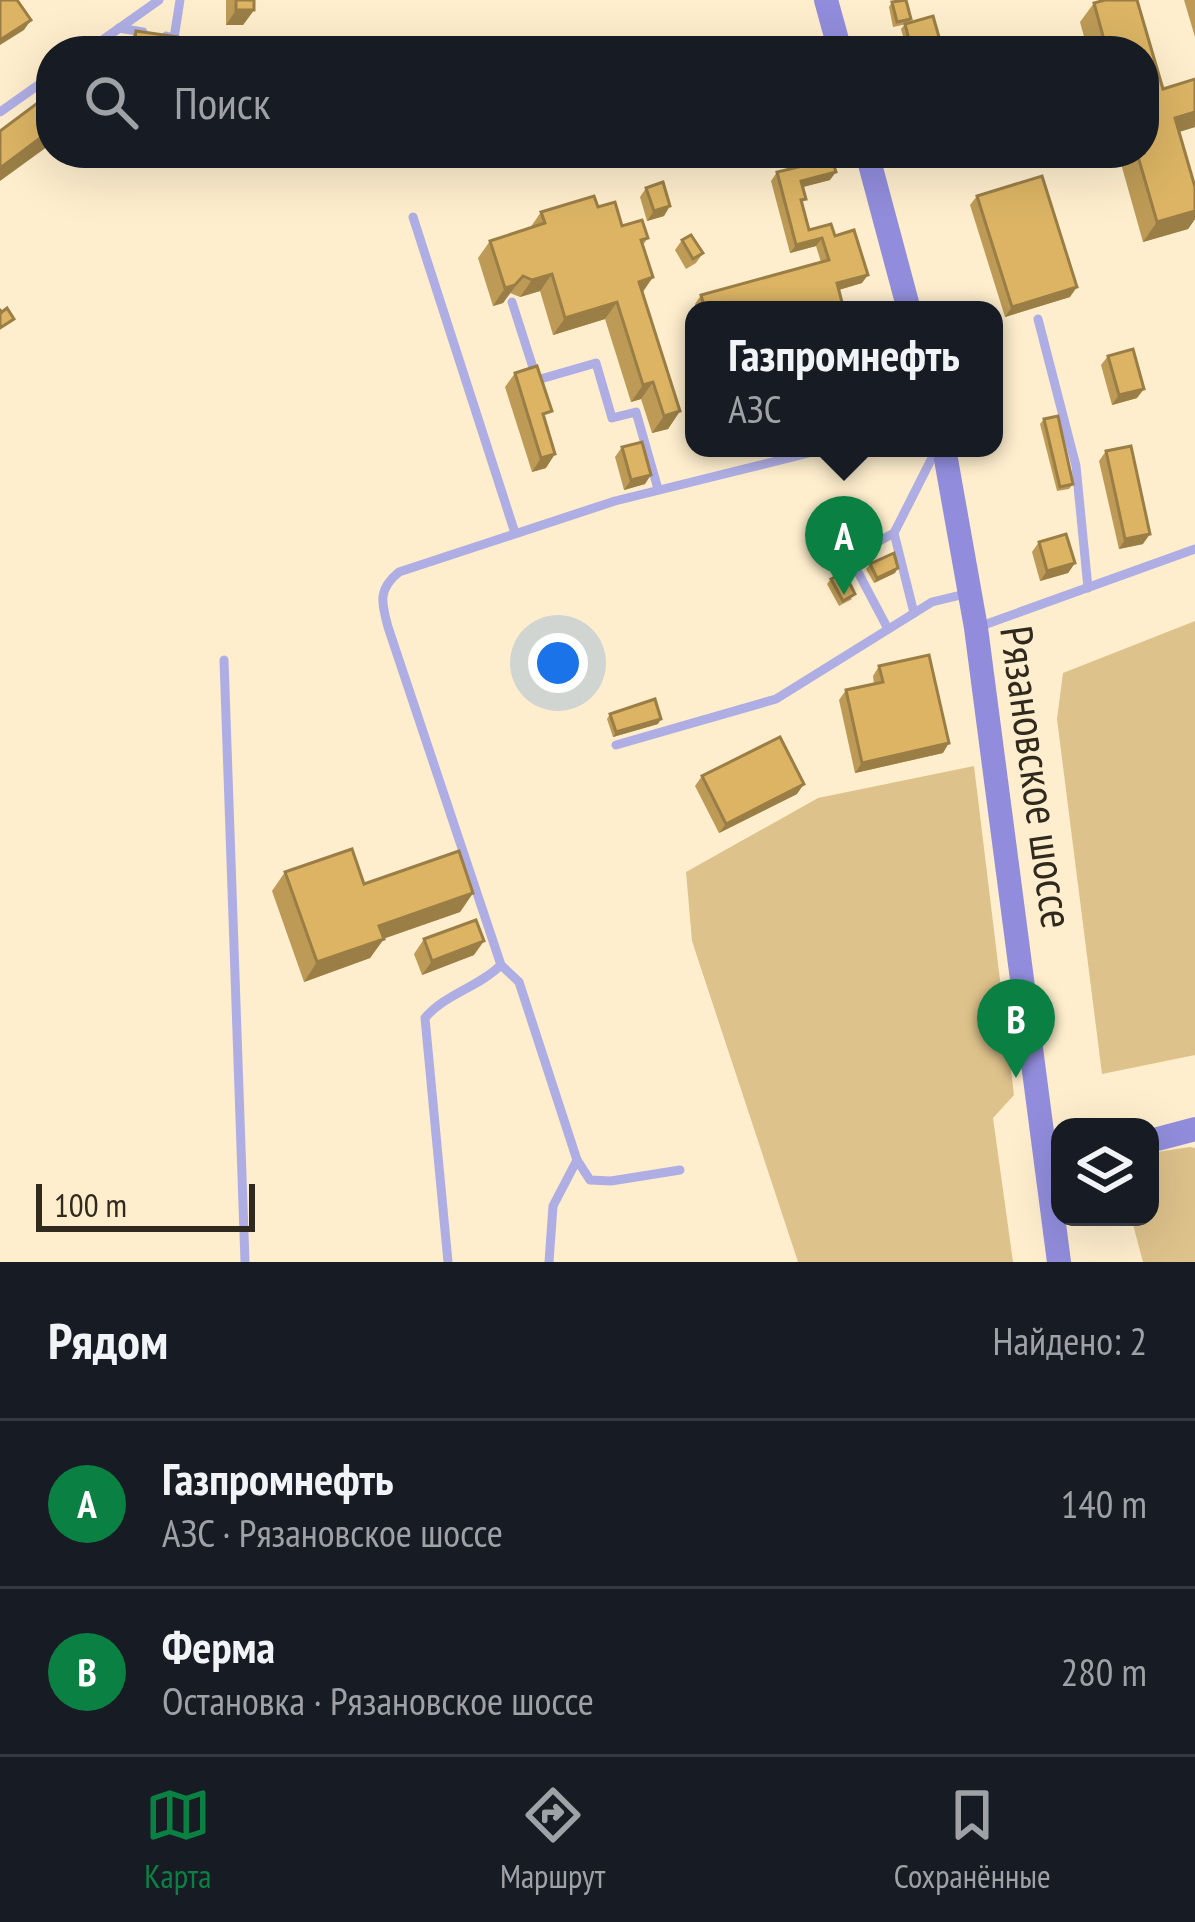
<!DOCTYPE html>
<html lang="ru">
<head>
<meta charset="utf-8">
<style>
  body { margin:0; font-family:"PT Sans Narrow",sans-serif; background:#20242c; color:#f1f3f6 }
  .controls { position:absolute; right:36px; bottom:36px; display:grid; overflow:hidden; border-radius:24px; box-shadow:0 12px 48px #0002 }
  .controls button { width:108px; height:108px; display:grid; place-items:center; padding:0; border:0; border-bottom:3px solid #363941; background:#171b24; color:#f1f3f6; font:60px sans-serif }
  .scale { position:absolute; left:36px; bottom:30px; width:219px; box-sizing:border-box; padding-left:12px; border:6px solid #302a1e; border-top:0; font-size:33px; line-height:42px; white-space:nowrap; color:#302a1e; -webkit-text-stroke:9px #feeecd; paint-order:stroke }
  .you { position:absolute; left:558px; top:663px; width:42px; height:42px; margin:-30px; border:9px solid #fff; border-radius:50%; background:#1a73e8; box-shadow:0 0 0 18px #1a73e833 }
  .badge { display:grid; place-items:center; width:78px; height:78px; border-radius:50%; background:#0b8043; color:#fff; font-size:39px; font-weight:700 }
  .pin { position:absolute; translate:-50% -99px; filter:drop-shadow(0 3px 6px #0008) }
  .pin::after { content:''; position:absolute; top:63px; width:42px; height:36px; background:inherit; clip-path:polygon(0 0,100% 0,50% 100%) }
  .popup { position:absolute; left:685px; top:301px; width:318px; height:156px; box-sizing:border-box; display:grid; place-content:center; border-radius:24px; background:#171b24; filter:drop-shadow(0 3px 9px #0005); font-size:39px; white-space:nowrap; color:#9ea1a6 }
  .popup b { font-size:45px; color:#f1f3f6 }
  .popup::after { content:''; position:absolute; left:50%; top:100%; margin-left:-24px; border:24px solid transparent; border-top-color:#171b24 }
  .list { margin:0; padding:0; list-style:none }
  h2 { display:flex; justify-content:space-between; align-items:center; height:156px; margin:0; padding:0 48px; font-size:51px }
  h2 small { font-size:39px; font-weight:400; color:#9ea1a6 }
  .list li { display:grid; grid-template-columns:78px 1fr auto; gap:36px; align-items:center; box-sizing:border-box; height:168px; padding:0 48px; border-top:3px solid #363941 }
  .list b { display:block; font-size:45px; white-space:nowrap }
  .list p { margin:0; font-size:39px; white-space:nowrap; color:#9ea1a6 }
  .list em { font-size:39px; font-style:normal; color:#9ea1a6 }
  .icon { flex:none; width:66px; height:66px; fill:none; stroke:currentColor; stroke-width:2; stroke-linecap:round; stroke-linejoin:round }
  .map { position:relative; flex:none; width:1195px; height:1262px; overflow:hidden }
  .search { position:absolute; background:#171b24; box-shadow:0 12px 48px #0002; left:36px; right:36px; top:36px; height:132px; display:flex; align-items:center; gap:30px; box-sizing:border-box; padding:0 42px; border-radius:48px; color:#9ea1a6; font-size:45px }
  .sheet { height:492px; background:#171b24 }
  nav { display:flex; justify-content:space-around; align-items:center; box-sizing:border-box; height:168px; border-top:3px solid #363941; background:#171b24; font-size:33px; color:#9ea1a6 }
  nav a { display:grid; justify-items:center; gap:6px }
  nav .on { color:#0b8043 }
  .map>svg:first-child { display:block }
  .green { fill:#dec28b }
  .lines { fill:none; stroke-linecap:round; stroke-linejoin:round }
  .lane { stroke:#afaee4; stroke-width:9 }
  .secondary { stroke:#918ddc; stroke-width:24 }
  .wall { fill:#bd9b56 }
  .shaded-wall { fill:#9a7e46 }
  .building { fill:#dcb464; stroke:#9a7e46; stroke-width:3 }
  .labels { text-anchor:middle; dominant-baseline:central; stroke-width:9; stroke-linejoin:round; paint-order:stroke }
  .street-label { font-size:45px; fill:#302a1e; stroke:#feeecd }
</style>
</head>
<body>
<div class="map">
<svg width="1195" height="1262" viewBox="0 0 1195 1262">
  <rect width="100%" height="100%" fill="#feeecd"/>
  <g class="green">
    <path d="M1195 621V1055L1102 1074 1057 719 1063 673Z"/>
    <path d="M974 766 1014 1095 993 1118 1013 1262H798L692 941 686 872 818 798Z"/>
    <path d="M1190 1147 1195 1148V1262H1143L1131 1217H1150V1153Z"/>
  </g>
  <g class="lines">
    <g class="lane">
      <path d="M119 28 143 32"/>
      <path d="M166 36 174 38 180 0"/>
      <path d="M87 51 159 0"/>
      <path d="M0 112 51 76"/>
      <path d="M413 217 515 533"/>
      <path d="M512 302 537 380 596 363 612 418 636 412 658 489"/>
      <path d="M1038 319 1076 466 1088 588"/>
      <path d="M894 533 914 613"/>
      <path d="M981 626 1195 549"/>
      <path d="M888 629 850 557 894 533 937 448"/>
      <path d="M224 660 245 1262"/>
      <path d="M616 745 776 699 932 602 965 594"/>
      <path d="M501 965 519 982 577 1160 590 1180 611 1181 680 1170"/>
      <path d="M448 1262 425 1018C445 994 479 987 501 965L388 627C381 602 378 589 399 572L615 501 829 448"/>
      <path d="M549 1262 553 1206 577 1160"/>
    </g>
    <g class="secondary">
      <path d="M826 0 840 51"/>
      <path d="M867 153 909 310"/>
      <path d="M944 448 976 628 1059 1262"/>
      <path d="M1150 1141 1195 1129"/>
    </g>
  </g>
  <g class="wall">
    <path d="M226 0H254V10L243 25H226Z"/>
    <path d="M1105 0H1137L1163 89 1195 79V127L1179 132 1195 187V219L1188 229 1143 242 1118 153H1144V51H1088L1080 22 1094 3Z"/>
    <path d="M1184 0H1195V37Z"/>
    <path d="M892 2 911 19 907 24 893 27 889 7Z"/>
    <path d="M905 24 943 51H907L901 29Z"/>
    <path d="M136 31 176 51H108L126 46Z"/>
    <path d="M777 172 830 180 803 187 802 205 809 230 835 236 862 283 839 290 844 310H697L695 304 701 295 821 262 816 246 790 253 771 181Z"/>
    <path d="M646 188 664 216 647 221 640 197Z"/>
    <path d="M977 196 1070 297 1005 317 970 205Z"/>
    <path d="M598 207 622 226 648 238 643 245 653 277 643 292 680 411 668 429 652 433 641 399 631 402 605 319 553 335 540 291 520 297 510 293 503 303 493 306 478 258 490 241 530 228 541 212Z"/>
    <path d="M682 240 703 253 696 263 686 269 675 250Z"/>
    <path d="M691 313H694L693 348 685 322Z"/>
    <path d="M1108 356 1137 398 1112 405 1101 365Z"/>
    <path d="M515 373 545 421 546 468 532 472 505 387Z"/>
    <path d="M1044 419 1073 484 1069 489 1057 491 1040 424Z"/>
    <path d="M622 447 645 484 624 490 615 457Z"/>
    <path d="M1106 451 1143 544 1119 549 1099 461Z"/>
    <path d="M1039 542 1075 563 1068 573 1040 581 1032 552Z"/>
    <path d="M870 564 895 573 874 583 866 569Z"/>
    <path d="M831 579 852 599 839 606 827 584Z"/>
    <path d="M879 666 943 753 855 773 839 700 846 690 874 684 873 676Z"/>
    <path d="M610 714 658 724 613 737 607 719Z"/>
    <path d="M702 776 797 794 719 833 695 786Z"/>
    <path d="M285 872 364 884 473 893 460 912 383 939 370 958 304 982 272 891Z"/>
    <path d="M424 939 474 955 422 975 414 954Z"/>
  </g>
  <g class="shaded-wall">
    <path d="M236 10H254L243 25H226Z"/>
    <path d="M31 20 24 30 0 45V40Z"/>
    <path d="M1195 112V127L1162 137 1175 118Z"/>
    <path d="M51 130V144L0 181V168Z"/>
    <path d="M836 172 830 180 795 189 801 181Z"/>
    <path d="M670 206 664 216 647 221 654 211Z"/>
    <path d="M1195 211V219L1188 229 1143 242 1157 222Z"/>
    <path d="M822 238 816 246 790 253 796 245Z"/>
    <path d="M552 274 540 291 520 297 532 280Z"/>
    <path d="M868 275 862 283 831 292 837 283Z"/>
    <path d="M523 276 503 303 493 306 505 288Z"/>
    <path d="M653 277 640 295 639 282Z"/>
    <path d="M1077 287 1070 297 1005 317 1012 307Z"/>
    <path d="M617 302 605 319 553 335 565 318Z"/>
    <path d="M653 382 641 399 631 402 643 385Z"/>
    <path d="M1144 389 1137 398 1112 405 1119 395Z"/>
    <path d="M680 411 668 429 652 433 664 416Z"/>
    <path d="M555 454 546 468 532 472 541 458Z"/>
    <path d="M651 475 645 484 624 490 631 480Z"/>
    <path d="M1150 534 1143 544 1119 549 1125 539Z"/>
    <path d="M1075 563 1068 573 1040 581 1047 571Z"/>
    <path d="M898 568 895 573 874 583 877 578Z"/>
    <path d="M661 719 658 724 613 737 616 732Z"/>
    <path d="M949 743 943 753 855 773 862 763Z"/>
    <path d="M804 784 797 794 719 833 726 824Z"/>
    <path d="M473 893 460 912 365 945 379 926Z"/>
    <path d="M384 939 370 958 304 982 317 962Z"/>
    <path d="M484 941 474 955 422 975 432 961Z"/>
  </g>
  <g class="building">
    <path d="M0 0H17L31 20 0 40Z"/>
    <rect x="236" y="0" width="18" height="10"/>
    <path d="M906 0 911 19 897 22 892 2Z"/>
    <path d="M1105 0H1137L1163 89 1195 79V112L1175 118 1195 187V211L1157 222 1137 153H1144V51H1107L1094 3Z"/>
    <path d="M933 16 943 51H912L905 24Z"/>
    <path d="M136 31 178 37 176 51H133Z"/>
    <path d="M122 41 130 51H108Z"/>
    <path d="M51 93V130L0 168V131Z"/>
    <path d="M832 159 836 172 801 181 806 199 801 200 809 230 831 224 835 236 854 230 868 275 837 283 844 310H703L705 309 701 295 829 260 822 238 796 245 777 172Z"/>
    <path d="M1042 176 1077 287 1012 307 977 196Z"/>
    <path d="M663 182 670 206 654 211 646 188Z"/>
    <path d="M594 196 598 207 615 202 622 226 642 220 648 238 641 240 653 277 639 282 680 411 664 416 653 382 643 385 617 302 565 318 552 274 532 280 523 276 515 285 505 288 490 241 545 223 541 212Z"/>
    <path d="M691 235 703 253 693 259 682 240Z"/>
    <path d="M7 308 14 319 0 328V310L2 312Z"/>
    <path d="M1133 349 1144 389 1119 395 1108 356Z"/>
    <path d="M537 366 552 411 543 414 555 454 541 458 515 373Z"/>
    <path d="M1058 416 1073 484 1060 487 1044 419Z"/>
    <path d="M642 442 651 475 631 480 622 447Z"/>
    <path d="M1131 446 1150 534 1125 539 1106 451Z"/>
    <path d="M1066 534 1075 563 1047 571 1039 542Z"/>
    <path d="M894 553 898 568 877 578 870 564Z"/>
    <path d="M844 572 855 594 843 601 831 579Z"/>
    <path d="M929 655 949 743 862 763 846 690 883 682 879 666Z"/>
    <path d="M655 699 661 719 616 732 610 714Z"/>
    <path d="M780 737 804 784 726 824 702 776Z"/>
    <path d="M352 849 364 884 459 851 473 893 379 926 384 939 317 962 285 872Z"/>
    <path d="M476 920 484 941 432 961 424 939Z"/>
  </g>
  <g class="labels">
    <g class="street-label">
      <text transform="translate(1038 777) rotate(82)">Рязановское шоссе</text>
    </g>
  </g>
</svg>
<div class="controls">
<button><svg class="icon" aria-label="layers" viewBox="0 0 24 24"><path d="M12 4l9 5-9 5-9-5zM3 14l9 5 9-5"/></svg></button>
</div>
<div class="scale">100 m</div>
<div class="you"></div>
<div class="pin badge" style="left:844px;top:595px">A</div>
<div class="popup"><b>Газпромнефть</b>АЗС</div>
<div class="pin badge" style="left:1016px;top:1078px">B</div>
<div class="search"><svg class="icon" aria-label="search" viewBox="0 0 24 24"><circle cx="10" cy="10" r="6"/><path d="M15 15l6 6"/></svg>Поиск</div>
</div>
<section class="sheet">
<h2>Рядом<small>Найдено: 2</small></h2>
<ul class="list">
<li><span class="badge">A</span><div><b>Газпромнефть</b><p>АЗС · Рязановское шоссе</p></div><em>140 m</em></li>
<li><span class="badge">B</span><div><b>Ферма</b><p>Остановка · Рязановское шоссе</p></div><em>280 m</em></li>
</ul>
</section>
<nav>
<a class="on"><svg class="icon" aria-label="map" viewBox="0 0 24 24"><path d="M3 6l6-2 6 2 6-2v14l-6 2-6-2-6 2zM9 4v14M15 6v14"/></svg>Карта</a>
<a><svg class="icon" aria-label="directions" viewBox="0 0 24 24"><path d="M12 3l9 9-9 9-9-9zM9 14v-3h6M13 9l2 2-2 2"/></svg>Маршрут</a>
<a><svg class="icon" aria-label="saved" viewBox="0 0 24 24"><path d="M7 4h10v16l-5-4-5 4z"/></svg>Сохранённые</a>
</nav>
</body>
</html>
